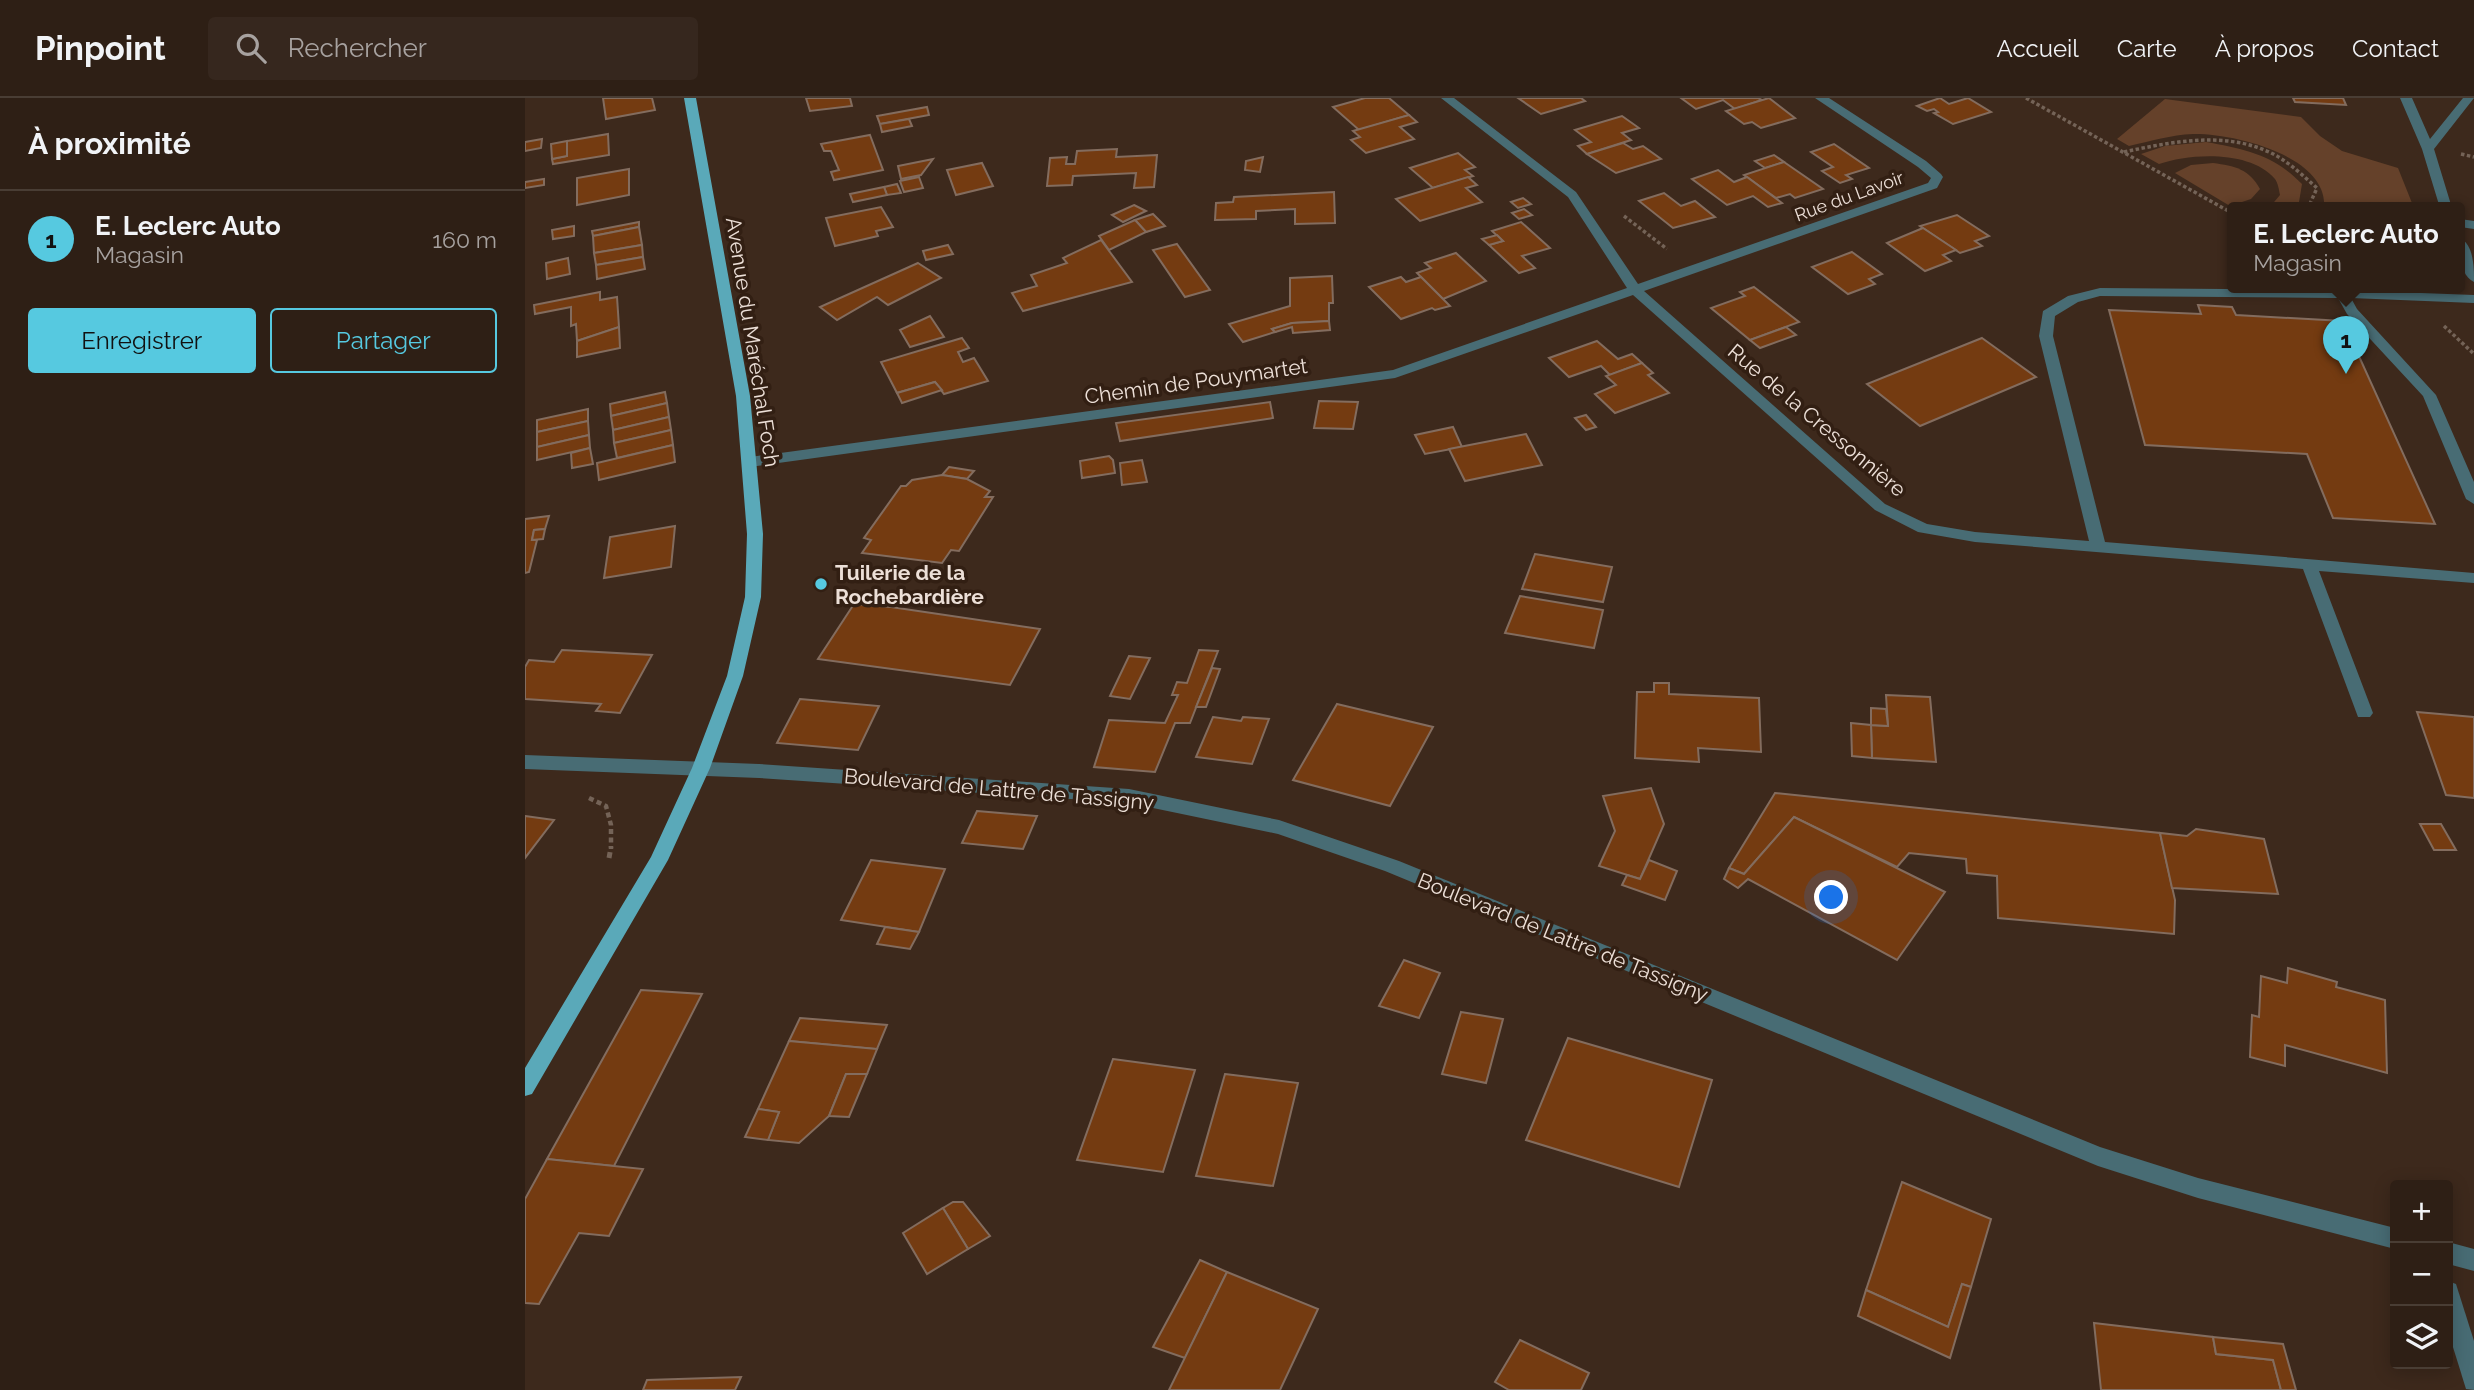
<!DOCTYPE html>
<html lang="fr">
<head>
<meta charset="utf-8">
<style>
  body { margin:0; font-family:Raleway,sans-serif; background:#36271e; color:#f1f3f6 }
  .controls { position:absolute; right:21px; bottom:21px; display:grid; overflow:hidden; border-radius:7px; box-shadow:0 4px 18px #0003 }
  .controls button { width:63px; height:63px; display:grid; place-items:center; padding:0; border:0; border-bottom:2px solid #493d34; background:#2e1f15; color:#f1f3f6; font:35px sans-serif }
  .you { position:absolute; left:1307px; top:800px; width:24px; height:24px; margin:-18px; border:5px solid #fff; border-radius:50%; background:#1a73e8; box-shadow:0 0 0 10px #1a73e833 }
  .badge { display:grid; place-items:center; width:46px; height:46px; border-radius:50%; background:#56c9e0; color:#111; font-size:23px; font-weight:700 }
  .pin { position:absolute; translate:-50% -58px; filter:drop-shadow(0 2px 4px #0008) }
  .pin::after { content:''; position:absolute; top:37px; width:24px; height:21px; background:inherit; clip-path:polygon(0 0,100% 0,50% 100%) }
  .popup { position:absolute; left:1702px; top:104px; width:238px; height:91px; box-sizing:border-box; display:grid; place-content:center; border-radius:7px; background:#2e1f15; filter:drop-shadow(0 2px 5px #0005); font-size:23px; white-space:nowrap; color:#a7a2a0 }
  .popup b { font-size:26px; color:#f1f3f6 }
  .popup::after { content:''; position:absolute; left:50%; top:100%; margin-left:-14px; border:14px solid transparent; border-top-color:#2e1f15 }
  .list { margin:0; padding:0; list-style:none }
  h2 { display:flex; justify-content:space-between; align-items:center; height:91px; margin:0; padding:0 28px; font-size:30px }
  h2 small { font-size:23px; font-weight:400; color:#a7a2a0 }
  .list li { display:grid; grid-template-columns:46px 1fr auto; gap:21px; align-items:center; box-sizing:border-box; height:98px; padding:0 28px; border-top:2px solid #493d34 }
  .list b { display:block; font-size:26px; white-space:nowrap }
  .list p { margin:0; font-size:23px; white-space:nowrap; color:#a7a2a0 }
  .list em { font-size:23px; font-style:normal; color:#a7a2a0 }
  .actions { display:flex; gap:14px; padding:21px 28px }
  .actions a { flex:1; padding:16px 0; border:2px solid #56c9e0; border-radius:7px; text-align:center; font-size:24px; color:#56c9e0 }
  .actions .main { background:#56c9e0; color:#111 }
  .icon { flex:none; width:38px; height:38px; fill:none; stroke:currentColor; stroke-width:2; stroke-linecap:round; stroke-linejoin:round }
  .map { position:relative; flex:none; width:1949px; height:1292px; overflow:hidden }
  header { display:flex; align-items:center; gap:42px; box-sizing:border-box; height:98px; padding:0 35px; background:#2e1f15; border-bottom:2px solid #493d34 }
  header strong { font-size:33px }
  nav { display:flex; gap:38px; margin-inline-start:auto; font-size:24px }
  .search { width:490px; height:63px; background:#36271e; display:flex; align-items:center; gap:18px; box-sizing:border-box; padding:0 24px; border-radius:7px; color:#a7a2a0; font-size:26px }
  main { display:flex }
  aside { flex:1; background:#2e1f15 }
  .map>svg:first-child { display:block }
  .green { fill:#65412a }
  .building { fill:#743b11; stroke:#836c5e; stroke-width:2 }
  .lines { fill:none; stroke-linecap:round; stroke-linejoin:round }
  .path-far2 { stroke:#746357; stroke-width:3.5; stroke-dasharray:3.5 2.5; stroke-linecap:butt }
  .path-far1 { stroke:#746357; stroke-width:4.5; stroke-dasharray:5 3.5; stroke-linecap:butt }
  .path { stroke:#746357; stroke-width:5; stroke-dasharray:6 4.5; stroke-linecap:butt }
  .minor { fill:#486c74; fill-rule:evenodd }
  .major { fill:#5aa9b9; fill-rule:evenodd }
  .poi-dot { fill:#56c9e0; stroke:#321f13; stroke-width:2.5 }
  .labels { text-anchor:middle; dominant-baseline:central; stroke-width:7; stroke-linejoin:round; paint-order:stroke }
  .far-street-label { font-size:18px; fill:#ecdfd7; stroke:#321f13 }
  .street-label { font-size:21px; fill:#ecdfd7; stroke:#321f13 }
  .poi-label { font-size:21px; font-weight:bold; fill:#ecdfd7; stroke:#321f13; text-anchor:start }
</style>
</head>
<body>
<header>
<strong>Pinpoint</strong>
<div class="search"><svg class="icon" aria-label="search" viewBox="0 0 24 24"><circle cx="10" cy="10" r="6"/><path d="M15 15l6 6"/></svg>Rechercher</div>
<nav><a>Accueil</a><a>Carte</a><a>À propos</a><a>Contact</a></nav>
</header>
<main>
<aside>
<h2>À proximité<small></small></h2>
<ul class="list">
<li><span class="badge">1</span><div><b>E. Leclerc Auto</b><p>Magasin</p></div><em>160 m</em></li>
</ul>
<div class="actions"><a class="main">Enregistrer</a><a>Partager</a></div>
</aside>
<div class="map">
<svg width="1949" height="1292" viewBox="0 0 1949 1292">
  <rect width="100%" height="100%" fill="#3d291c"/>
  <g class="green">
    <path d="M1640 1 1776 19 1795 38 1817 53 1873 70 1889 110H1799C1804 58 1708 35 1668 36 1646 37 1626 43 1604 48L1592 41Z"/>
    <path d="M1681 44C1720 51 1749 57 1777 86L1773 110H1744L1755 97C1754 92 1753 85 1750 81 1726 52 1665 55 1634 66L1616 56 1640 48Z"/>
    <path d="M1688 65C1710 68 1724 71 1735 91L1726 101 1705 108 1650 75 1666 67Z"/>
  </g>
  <g class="building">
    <path d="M78 0H127L130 12 81 21Z"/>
    <path d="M281 0H325L327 8 285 13Z"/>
    <path d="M840 0H864L884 17 834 32 808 9Z"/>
    <path d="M993 0H1056L1060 3 1016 16Z"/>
    <path d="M1156 0H1233L1237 2 1210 11 1198 2 1171 11Z"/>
    <path d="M1244 0 1270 20 1236 30 1227 24 1219 26 1201 13Z"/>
    <path d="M1415 0 1424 6 1443 0 1466 14 1428 26 1409 15 1413 14 1409 11 1402 13 1392 8Z"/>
    <path d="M1768 0H1818L1821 7 1770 4Z"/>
    <path d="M402 9 404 17 355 26 352 18Z"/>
    <path d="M884 17 892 24 875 29 889 41 841 55 826 42 835 39 828 33Z"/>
    <path d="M1097 18 1114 30 1097 35 1106 42 1062 56 1053 48 1066 44 1050 32Z"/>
    <path d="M384 21 387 28 357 34 355 26Z"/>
    <path d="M83 36 84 57 28 66 27 61 42 58V43Z"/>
    <path d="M345 37 358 72 309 82 306 74 314 72 306 53H299L296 46Z"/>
    <path d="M17 41 16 50 0 53V44Z"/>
    <path d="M42 43V58L27 61 26 46Z"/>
    <path d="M1098 45 1108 51 1118 48 1136 61 1091 75 1062 56Z"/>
    <path d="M1309 46 1344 70 1321 77 1327 81 1315 85 1297 73 1308 69 1286 54Z"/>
    <path d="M592 51 591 59 632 57 629 89 609 90 611 75 548 78 547 87 522 88 525 60 542 59 541 66H550L552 53Z"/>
    <path d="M933 55 950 69 940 72 948 78 908 90 885 70Z"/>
    <path d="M1249 57 1259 64 1240 70 1230 63Z"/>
    <path d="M738 59 735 74 720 72 721 63Z"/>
    <path d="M408 61 396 77 376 81 373 68Z"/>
    <path d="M1259 64 1298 91 1270 100 1265 96 1251 100 1219 77Z"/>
    <path d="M457 65 468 88 431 97 422 72Z"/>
    <path d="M104 71V97L52 107V80Z"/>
    <path d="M1193 72 1209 84 1222 79 1257 105 1243 109 1228 98 1202 107 1167 81Z"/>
    <path d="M394 79 398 90 379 94 375 83Z"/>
    <path d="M943 79 952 87 941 90 957 104 895 123 871 101Z"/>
    <path d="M19 81V87L0 90V84Z"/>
    <path d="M372 86 376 95 362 97 359 89Z"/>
    <path d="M359 89 362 97 328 104 325 96Z"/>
    <path d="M809 94 810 125 770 126V111L731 113V121L690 122 691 105 708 104 709 99Z"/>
    <path d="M1139 95 1156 108 1170 103 1190 119 1148 130 1114 103Z"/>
    <path d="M998 100 1006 106 993 110 986 104Z"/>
    <path d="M609 107 621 113 598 124 587 117Z"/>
    <path d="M356 109 368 129 351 133 353 138 310 148 301 120Z"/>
    <path d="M999 111 1007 117 994 121 987 115Z"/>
    <path d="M628 116 640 128 621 134 610 122Z"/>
    <path d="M1432 117 1464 138 1450 143 1457 148 1435 155 1395 128Z"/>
    <path d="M610 122 621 134 584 152 574 138Z"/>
    <path d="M114 124V129L68 138 67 133Z"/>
    <path d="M996 124 1025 150 997 158 1010 170 994 175 964 147 978 143 967 133Z"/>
    <path d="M49 128V138L28 141 27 132Z"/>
    <path d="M114 129 117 147 69 155 68 138Z"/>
    <path d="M1398 130 1431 152 1418 157 1426 163 1400 173 1362 145Z"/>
    <path d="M972 137 978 143 964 147 957 141Z"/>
    <path d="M576 142 607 184 498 213 487 195 512 188 506 177 542 165 538 160Z"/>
    <path d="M652 146 685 192 660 199 628 152Z"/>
    <path d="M117 147 118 159 71 167 69 155Z"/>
    <path d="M423 147 428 156 401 162 398 153Z"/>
    <path d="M1327 154 1357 176 1344 181 1350 186 1323 196 1287 169Z"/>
    <path d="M931 155 961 183 918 201 892 175 906 170 900 165Z"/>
    <path d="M118 159 120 171 72 181 71 167Z"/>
    <path d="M43 160 45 176 22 181 21 165Z"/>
    <path d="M393 165 416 180 363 207 352 199 312 222 295 209Z"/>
    <path d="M807 178 808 205H804V223L767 225 747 231 750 234 718 244 704 226 765 208V180Z"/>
    <path d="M876 179 881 184 896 179 925 208 910 212 907 210 876 221 844 189Z"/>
    <path d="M1229 189 1274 224 1225 242 1186 210 1220 198 1215 194Z"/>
    <path d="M75 194V202L92 199 94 229 52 243 51 226 46 228V209L10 216 9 207Z"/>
    <path d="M1673 207 1707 209 1711 217 1818 223 1910 426 1808 420 1782 356 1620 347 1584 212 1676 216Z"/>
    <path d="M405 218 419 239 385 249 375 232Z"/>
    <path d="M804 223 805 232 768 235 767 229 750 234 747 231 767 225Z"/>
    <path d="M94 229 95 250 52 259V243Z"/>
    <path d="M1261 229 1271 237 1235 250 1225 242Z"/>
    <path d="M437 240 444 250 433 254 438 264 449 260 463 283 419 296 410 284 372 295 356 264Z"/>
    <path d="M1457 240 1511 279 1395 328 1342 286Z"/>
    <path d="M1072 243 1093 261 1107 256 1117 265 1085 277 1076 268 1044 279 1024 260Z"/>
    <path d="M1117 265 1128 275 1123 277 1144 295 1090 315 1070 296 1091 287 1081 278Z"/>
    <path d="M410 284 417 292 377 305 372 295Z"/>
    <path d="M140 294 142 305 86 318 85 306Z"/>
    <path d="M794 303 833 304 828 331 789 330Z"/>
    <path d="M745 304 748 320 595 343 591 325Z"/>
    <path d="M142 305 144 319 88 332 86 318Z"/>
    <path d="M63 311V323L12 334V322Z"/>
    <path d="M1061 317 1071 329 1061 332 1050 320Z"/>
    <path d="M144 319 146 332 89 345 88 332Z"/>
    <path d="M63 323 64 337 12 349V334Z"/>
    <path d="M928 329 937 349 900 356 890 337Z"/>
    <path d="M146 332 148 347 92 360 89 345Z"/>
    <path d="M1001 336 1017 367 940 383 924 351Z"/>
    <path d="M64 337 65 350 12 362V349Z"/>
    <path d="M148 347 150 364 74 382 72 365Z"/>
    <path d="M65 350 68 366 47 370 46 355Z"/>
    <path d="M584 358 588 362 590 375 557 380 555 363Z"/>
    <path d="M617 362 622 384 597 387 595 365Z"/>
    <path d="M424 369 449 373 442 381 417 377Z"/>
    <path d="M417 377 442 381 465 393 460 399H468L434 453 426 452 417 465 337 455 346 442 339 440 376 388H381L387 382Z"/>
    <path d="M24 418 20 431 9 432 7 442H12L4 474 0 475V421Z"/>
    <path d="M150 428 146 469 79 480 85 439Z"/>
    <path d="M20 431 18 441 7 442 9 432Z"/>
    <path d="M1010 456 1087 469 1078 504 997 491Z"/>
    <path d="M995 498 1078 512 1069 550 980 535Z"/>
    <path d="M329 506 366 509 515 531 485 587 293 561Z"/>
    <path d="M37 552 127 557 95 615 71 613 76 606 0 601V569L4 562 29 564Z"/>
    <path d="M674 552 693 553 665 625H650L630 674 569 669 584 622 640 625 653 597H647L652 584 662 585Z"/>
    <path d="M604 558 625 560 605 601 585 598Z"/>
    <path d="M687 570 695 571 681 609H671Z"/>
    <path d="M1129 585H1144V596L1234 600 1236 654 1173 650 1174 664 1110 660 1112 594H1129Z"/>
    <path d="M1361 597 1405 599 1411 664 1347 660 1346 627 1363 628Z"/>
    <path d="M275 601 354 608 333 652 252 645Z"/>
    <path d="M812 606 908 629 865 708 768 682Z"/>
    <path d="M1346 610 1361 611 1363 628 1346 627Z"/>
    <path d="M1892 614 1949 619V700L1921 697Z"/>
    <path d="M688 619 716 623 718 619 744 621 727 666 671 659Z"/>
    <path d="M1326 625 1346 627 1347 660 1327 658Z"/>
    <path d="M1126 690 1139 726 1115 781 1074 768 1090 733 1078 698Z"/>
    <path d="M1250 695 1635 735 1650 802 1649 836 1473 820 1472 778 1442 775 1441 761 1384 755 1372 769 1269 719 1219 776 1204 770Z"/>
    <path d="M452 713 511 718H512L498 751 437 745Z"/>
    <path d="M0 718 29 722 0 760Z"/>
    <path d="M1269 719 1420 794 1372 862 1223 781 1213 790 1199 781 1204 770 1219 776Z"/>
    <path d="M1895 726H1916L1931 752H1909Z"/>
    <path d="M1671 731 1739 741 1753 796 1647 790 1635 735 1662 738Z"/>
    <path d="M346 762 420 771 394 834 316 822Z"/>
    <path d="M1124 762 1152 773 1140 802 1097 787 1102 777 1115 781Z"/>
    <path d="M360 829 394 834 385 851 352 846Z"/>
    <path d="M879 862 915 875 894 920 854 908Z"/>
    <path d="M1763 870 1812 884 1811 889 1860 902 1862 975 1760 947V968L1725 959 1727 917 1734 919 1736 878 1762 885Z"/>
    <path d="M116 892 177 896 89 1068 22 1061Z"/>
    <path d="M936 914 978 921 961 985 917 976Z"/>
    <path d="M275 920 362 927 352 951 264 943Z"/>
    <path d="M1043 940 1187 982 1154 1089 1001 1042Z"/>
    <path d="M264 943 352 951 342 976H321L304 1018 274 1045 243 1042 254 1014 233 1011Z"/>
    <path d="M588 961 670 972 638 1074 552 1062Z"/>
    <path d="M321 976H342L324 1019 304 1018Z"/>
    <path d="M700 976 773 985 748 1088 671 1078Z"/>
    <path d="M233 1011 254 1014 243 1042 220 1039Z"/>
    <path d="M22 1061 118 1071 84 1138 54 1135 14 1206 0 1205V1101Z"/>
    <path d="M1377 1084 1466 1121 1446 1189 1437 1186 1423 1229 1341 1192Z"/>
    <path d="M428 1104H438L465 1138 443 1151 418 1110Z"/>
    <path d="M418 1110 443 1151 402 1176 378 1135Z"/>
    <path d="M675 1162 702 1174 660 1260 628 1249Z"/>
    <path d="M702 1174 793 1211 755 1292H644Z"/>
    <path d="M1437 1186 1446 1189 1425 1260 1333 1218 1341 1192 1423 1229Z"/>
    <path d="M1569 1225 1688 1239 1691 1256 1748 1262 1756 1292H1576Z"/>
    <path d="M1688 1239 1758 1246 1771 1292H1756L1748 1262 1691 1256Z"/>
    <path d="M995 1242 1064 1275 1056 1292H984L970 1284Z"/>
    <path d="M216 1279 210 1292H118L122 1282Z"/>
  </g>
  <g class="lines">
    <g class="path-far2">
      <path d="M1501 0 1707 115"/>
      <path d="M1599 54C1646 44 1698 33 1744 54 1762 62 1777 77 1792 90L1783 110"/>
      <path d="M1936 56 1949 59"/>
      <path d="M1099 118 1142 151"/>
      <path d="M1919 228 1949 256"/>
    </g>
    <path class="path-far1" d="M64 700 81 708 86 727V751"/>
    <path class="path" d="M84 760 86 749"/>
    <g class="minor">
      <path d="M916 0H929L1051 94 1113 186 1403 85 1406 80 1393 69 1290 0H1304L1401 63 1416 76 1418 79 1412 90 1119 193 1360 406 1402 426 1450 434 1564 443 1514 238 1518 213 1543 198 1575 190 1817 192 1949 197V205L1826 200 1832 211 1911 297 1949 384V406L1941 401 1898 298 1822 216 1813 200 1575 198 1553 204 1530 218 1528 238 1580 444 1949 475V485L1794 473 1848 615 1845 619H1833L1778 471 1450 444 1393 434 1350 412 1108 197 870 280 225 369 218 364 225 359 868 272 1102 190 1043 99Z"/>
      <path d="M1875 0H1887L1905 41 1938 0H1949L1909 51 1927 110H1915L1897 51Z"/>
      <path d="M1935 121 1949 123V131L1935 129Z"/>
      <path d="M1935 140C1949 147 1949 170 1949 184 1935 178 1934 154 1935 140Z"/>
      <path d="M0 657 234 666 604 691 754 722 874 763 1575 1049 1673 1080 1870 1130V1151L1673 1100 1573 1068 860 773 753 736 604 705 234 680 0 671Z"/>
      <path d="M1923 1144 1949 1151V1173L1923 1166Z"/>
      <path d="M1923 1183 1931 1186 1949 1243V1292L1941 1291 1923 1233Z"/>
    </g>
    <path class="major" d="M159 0H171L225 298 238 436 236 499 218 578 185 670 143 762 7 996 0 998V970L126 759 167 670 202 578 220 499 222 436 211 298Z"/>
  </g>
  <circle class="poi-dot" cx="296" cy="486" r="7"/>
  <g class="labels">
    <g class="far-street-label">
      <text transform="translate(1324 98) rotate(-20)">Rue du Lavoir</text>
    </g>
    <g class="street-label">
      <text transform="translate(228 244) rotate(81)">Avenue du Maréchal Foch</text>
      <text transform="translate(671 283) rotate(-8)">Chemin de Pouymartet</text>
      <text transform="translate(1292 322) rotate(40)">Rue de la Cressonnière</text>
      <text transform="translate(474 691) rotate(5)">Boulevard de Lattre de Tassigny</text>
      <text transform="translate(1038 839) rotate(22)">Boulevard de Lattre de Tassigny</text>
    </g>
    <g class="poi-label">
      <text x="310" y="474">Tuilerie de la<tspan x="310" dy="24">Rochebardière</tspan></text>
    </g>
  </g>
</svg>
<div class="controls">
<button>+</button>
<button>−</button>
<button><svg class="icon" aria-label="layers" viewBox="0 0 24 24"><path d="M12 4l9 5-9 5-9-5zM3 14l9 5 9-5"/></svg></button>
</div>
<div class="you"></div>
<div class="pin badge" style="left:1821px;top:276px">1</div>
<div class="popup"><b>E. Leclerc Auto</b>Magasin</div>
</div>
</main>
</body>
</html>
